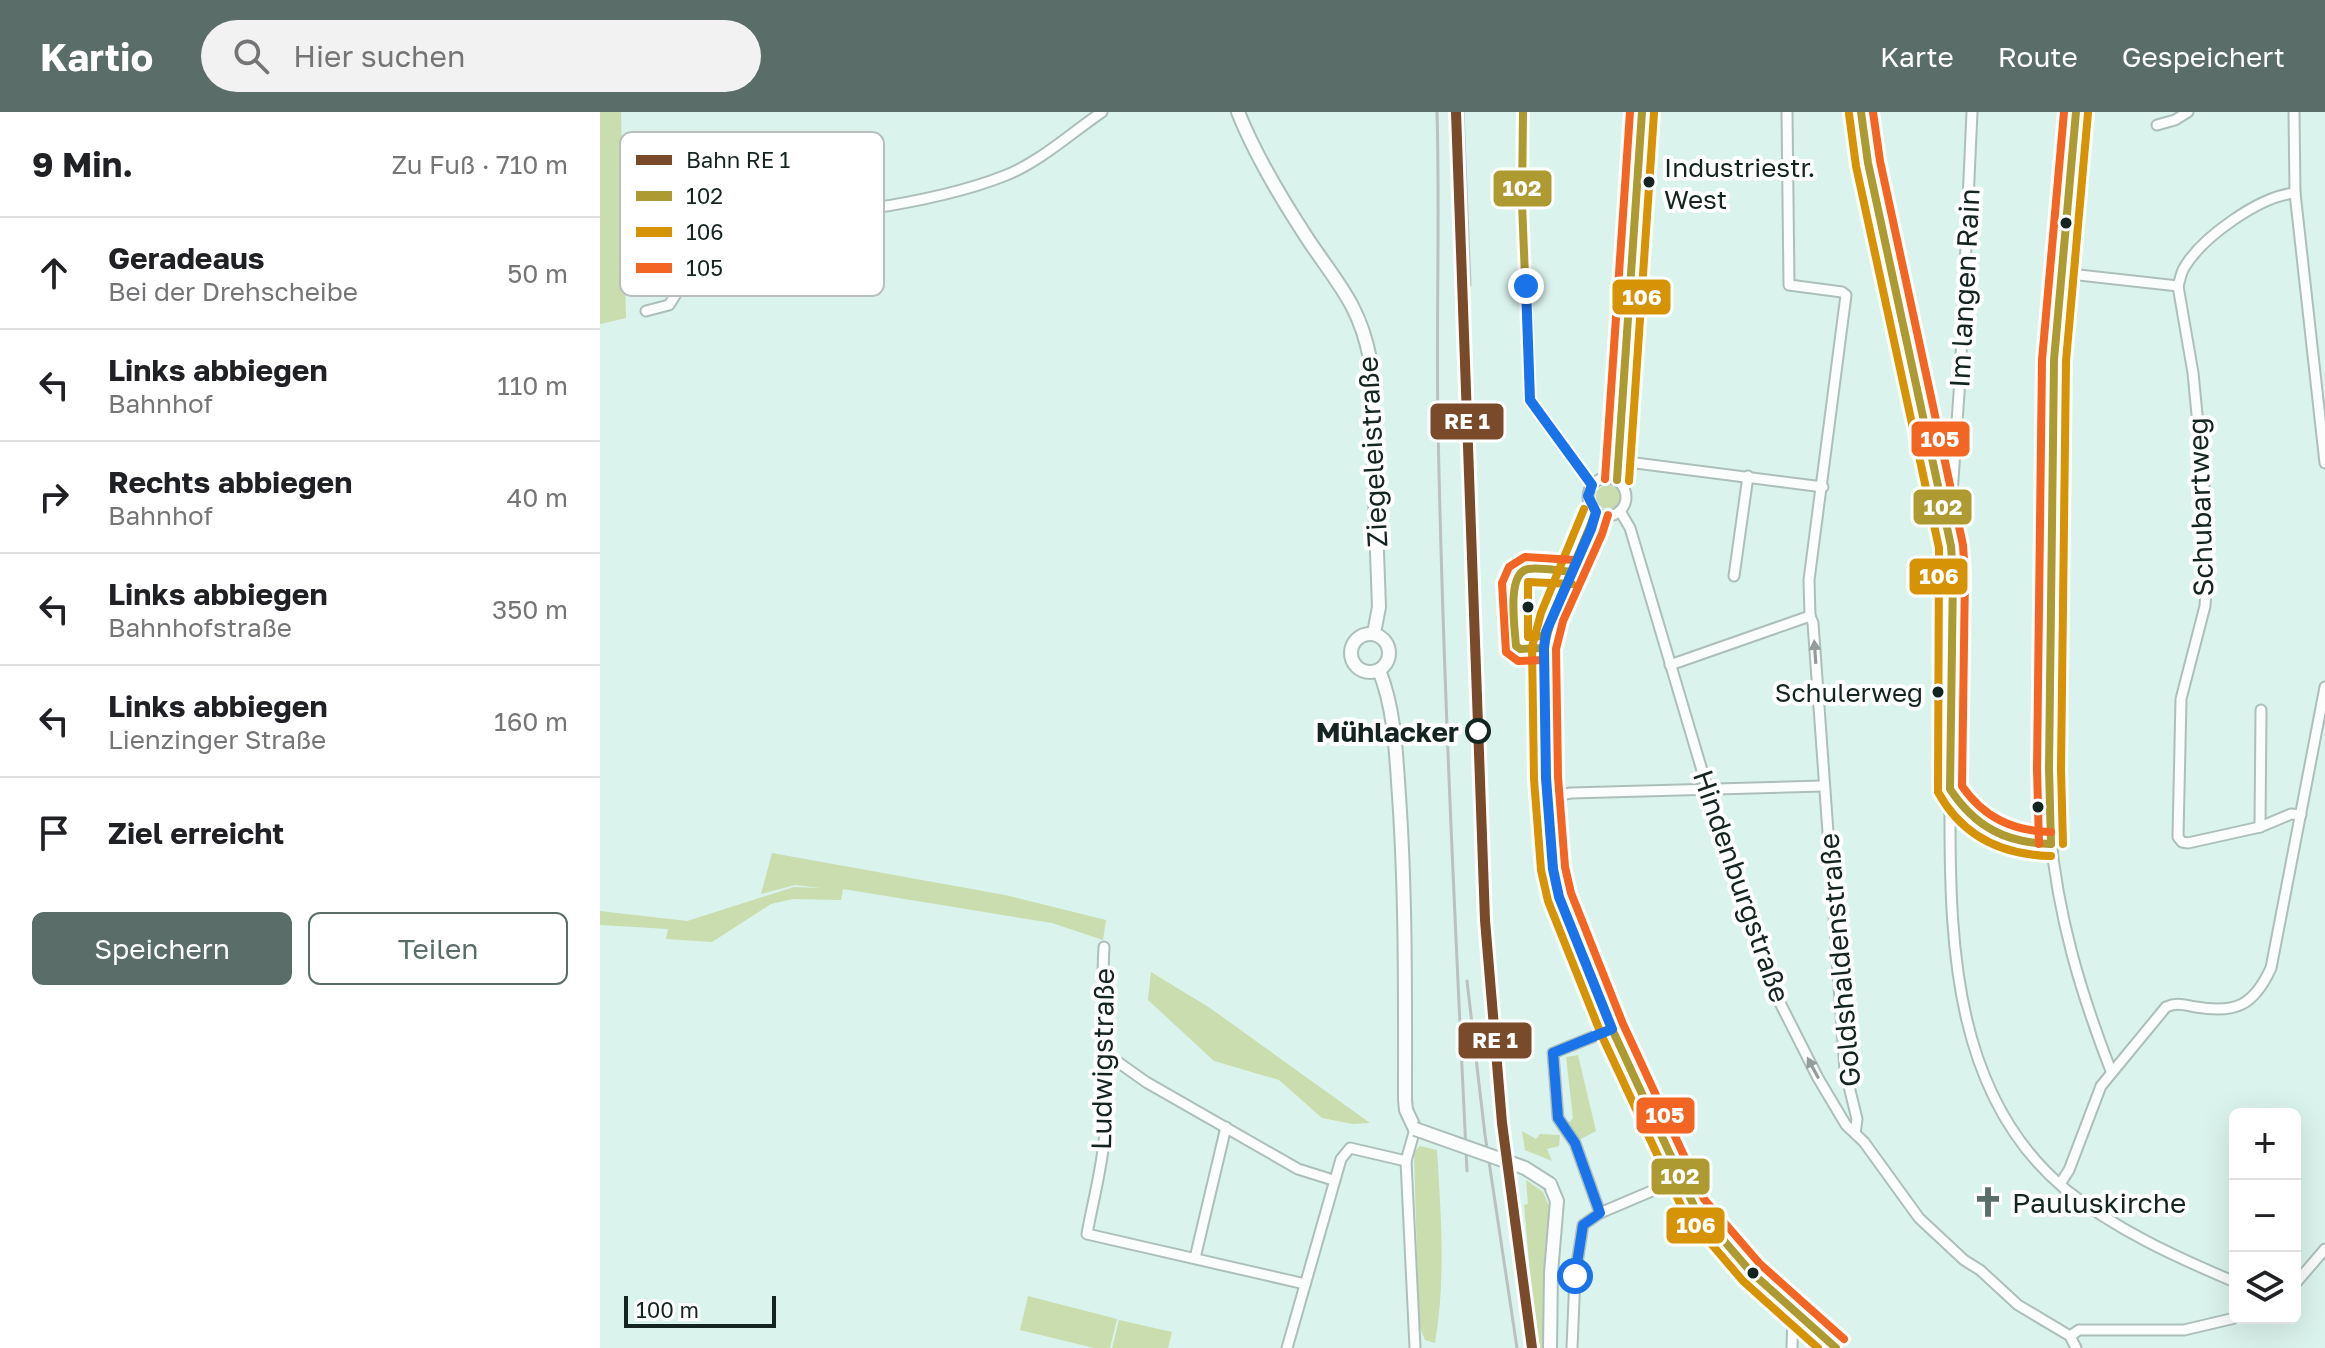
<!DOCTYPE html>
<html lang="de">
<head>
<meta charset="utf-8">
<style>
  body { margin:0; font-family:"Golos Text",sans-serif; background:#f2f2f2; color:#202124 }
  .controls { position:absolute; right:24px; bottom:24px; display:grid; overflow:hidden; border-radius:12px; box-shadow:0 8px 32px #0002 }
  .controls button { width:72px; height:72px; display:grid; place-items:center; padding:0; border:0; border-bottom:2px solid #e0e0e0; background:#fff; color:#202124; font:40px sans-serif }
  .scale { position:absolute; left:24px; bottom:20px; width:152px; box-sizing:border-box; padding-left:8px; border:4px solid #142521; border-top:0; font-size:22px; line-height:28px; white-space:nowrap; color:#142521; -webkit-text-stroke:6px #fff; paint-order:stroke }
  .stop { position:absolute; width:24px; height:24px; margin:-18px; border:6px solid #1a73e8; border-radius:50%; background:#fff }
  .stop.end { background:#1a73e8; border-color:#fff; box-shadow:0 2px 8px #0008 }
  .list { margin:0; padding:0; list-style:none }
  h2 { display:flex; justify-content:space-between; align-items:center; height:104px; margin:0; padding:0 32px; font-size:34px }
  h2 small { font-size:26px; font-weight:400; color:#757577 }
  .list li { display:grid; grid-template-columns:52px 1fr auto; gap:24px; align-items:center; box-sizing:border-box; height:112px; padding:0 32px; border-top:2px solid #e0e0e0 }
  .list b { display:block; font-size:30px; white-space:nowrap }
  .list p { margin:0; font-size:26px; white-space:nowrap; color:#757577 }
  .list em { font-size:26px; font-style:normal; color:#757577 }
  .actions { display:flex; gap:16px; padding:24px 32px }
  .actions a { flex:1; padding:18px 0; border:2px solid #5a6d68; border-radius:12px; text-align:center; font-size:28px; color:#5a6d68 }
  .actions .main { background:#5a6d68; color:#fff }
  .icon { flex:none; width:44px; height:44px; fill:none; stroke:currentColor; stroke-width:2; stroke-linecap:round; stroke-linejoin:round }
  .map { position:relative; flex:none; width:1725px; height:1236px; overflow:hidden }
  header { display:flex; align-items:center; gap:48px; box-sizing:border-box; height:112px; padding:0 40px; background:#5a6d68; color:#fff }
  header strong { font-size:38px }
  nav { display:flex; gap:44px; margin-inline-start:auto; font-size:28px }
  .search { width:560px; height:72px; background:#f2f2f2; display:flex; align-items:center; gap:20px; box-sizing:border-box; padding:0 28px; border-radius:44px; color:#757577; font-size:30px }
  main { display:flex }
  aside { flex:1; background:#fff }
  .map>svg:first-child { display:block }
  .green { fill:#c9ddae }
  .lines { fill:none; stroke-linecap:round; stroke-linejoin:round }
  .street-casing { stroke:#acbfba; stroke-width:13 }
  .secondary-casing { stroke:#acbfba; stroke-width:16 }
  .street { stroke:#fafdfc; stroke-width:9 }
  .secondary { stroke:#fafdfc; stroke-width:12 }
  .rail { stroke:#bac1bf; stroke-width:3 }
  .secondary-bridge-casing { stroke:#acbfba; stroke-width:16; stroke-linecap:butt }
  .secondary-bridge { stroke:#fafdfc; stroke-width:12 }
  .bus-1-casing { stroke:#fff; stroke-width:14 }
  .bus-2-casing { stroke:#fff; stroke-width:14 }
  .bus-3-casing { stroke:#fff; stroke-width:14 }
  .bus-1 { stroke:#ad9a31; stroke-width:8 }
  .bus-2 { stroke:#d59305; stroke-width:8 }
  .bus-3 { stroke:#f26522; stroke-width:8 }
  .rail-1-casing { stroke:#fff; stroke-width:16 }
  .rail-1 { stroke:#7a4b2a; stroke-width:10 }
  .oneway { fill:#929c99 }
  .route { stroke:#1a73e8; stroke-width:10 }
  .bus-dot { fill:#142521; stroke:#fff; stroke-width:3 }
  .stop-dot { fill:#fff; stroke:#142521; stroke-width:4 }
  .labels { text-anchor:middle; dominant-baseline:central; stroke-width:8; stroke-linejoin:round; paint-order:stroke }
  .bus-label { font-size:26px; fill:#142521; stroke:#fff; text-anchor:start }
  .street-label { font-size:28px; fill:#142521; stroke:#fff }
  .stop-label { font-size:28px; font-weight:bold; fill:#142521; stroke:#fff; text-anchor:end }
  .poi-label { font-size:28px; fill:#142521; stroke:#fff; text-anchor:start }
  .key { fill:#fff; stroke:#b8bebc; stroke-width:2 }
  .key-label { font-size:22px; fill:#142521 }
  .line-badge { stroke:#fff; stroke-width:3 }
  .badge-label { font-size:22px; text-anchor:middle; font-weight:bold; fill:#fff }
</style>
</head>
<body>
<header>
<strong>Kartio</strong>
<div class="search"><svg class="icon" aria-label="search" viewBox="0 0 24 24"><circle cx="10" cy="10" r="6"/><path d="M15 15l6 6"/></svg>Hier suchen</div>
<nav><a>Karte</a><a>Route</a><a>Gespeichert</a></nav>
</header>
<main>
<aside>
<h2>9 Min.<small>Zu Fuß · 710 m</small></h2>
<ul class="list">
<li><svg class="icon" aria-label="ahead" viewBox="0 0 24 24"><path d="M12 20V5M6 11l6-6 6 6"/></svg><div><b>Geradeaus</b><p>Bei der Drehscheibe</p></div><em>50 m</em></li>
<li><svg class="icon" aria-label="left" viewBox="0 0 24 24"><path d="M17 20v-9H6M10 6l-5 5 5 5"/></svg><div><b>Links abbiegen</b><p>Bahnhof</p></div><em>110 m</em></li>
<li><svg class="icon" aria-label="right" viewBox="0 0 24 24"><path d="M7 20v-9h11M14 6l5 5-5 5"/></svg><div><b>Rechts abbiegen</b><p>Bahnhof</p></div><em>40 m</em></li>
<li><svg class="icon" aria-label="left" viewBox="0 0 24 24"><path d="M17 20v-9H6M10 6l-5 5 5 5"/></svg><div><b>Links abbiegen</b><p>Bahnhofstraße</p></div><em>350 m</em></li>
<li><svg class="icon" aria-label="left" viewBox="0 0 24 24"><path d="M17 20v-9H6M10 6l-5 5 5 5"/></svg><div><b>Links abbiegen</b><p>Lienzinger Straße</p></div><em>160 m</em></li>
<li><svg class="icon" aria-label="arrive" viewBox="0 0 24 24"><path d="M6 21V4h12l-3 4 3 4H6"/></svg><div><b>Ziel erreicht</b></div></li>
</ul>
<div class="actions"><a class="main">Speichern</a><a>Teilen</a></div>
</aside>
<div class="map">
<svg width="1725" height="1236" viewBox="0 0 1725 1236">
  <rect width="100%" height="100%" fill="#dbf3ed"/>
  <g class="green">
    <path d="M0 0H21L26 206 0 212Z"/>
    <circle cx="1008" cy="385" r="12"/>
    <path d="M172 741 405 783 506 808 503 828 452 811 243 777 241 788 193 787 171 792 112 830 66 827 68 817 0 813V799L87 809 194 775 222 776 195 773 161 782Z"/>
    <path d="M551 860 610 896 770 1011 753 1012 722 1006 679 968 614 949 548 888Z"/>
    <path d="M978 943 996 1019 979 1028 968 1012 973 1006 966 945Z"/>
    <path d="M922 1019 936 1027 940 1022 960 1023 959 1034 947 1037 952 1049 925 1038Z"/>
    <path d="M820 1034 837 1038C841 1103 846 1166 835 1231L825 1228 819 1213 814 1040Z"/>
    <path d="M926 1068 943 1080 949 1094 943 1185V1236H940L932 1183 924 1093 928 1092Z"/>
    <path d="M428 1184 517 1207 510 1236H494L420 1218Z"/>
    <path d="M519 1208 572 1220 568 1236H512Z"/>
  </g>
  <g class="lines">
    <defs>
      <g id="street">
        <path d="M923 0 922 91 930 288 992 373"/>
        <path d="M1261 0 1268 51 1351 434C1355 481 1351 528 1350 574 1348 618 1350 663 1350 708 1350 838 1356 986 1465 1077 1516 1118 1576 1145 1635 1170"/>
        <path d="M1476 0 1454 248 1450 719C1458 805 1480 879 1511 959"/>
        <path d="M1694 0 1695 81 1725 351"/>
        <path d="M1557 13 1575 8 1588 0"/>
        <path d="M1461 161 1578 174C1580 168 1581 161 1584 156 1602 125 1660 84 1695 81"/>
        <path d="M1578 174 1593 261 1605 385 1606 478 1605 494 1581 587 1578 725 1582 730 1588 731 1660 715 1691 702 1701 703"/>
        <path d="M46 199 69 193C81 174 93 155 110 140 155 104 214 105 268 97 314 90 361 81 404 64 440 50 471 21 502 0"/>
        <path d="M1020 349 1223 375"/>
        <circle cx="1007" cy="385" r="19"/>
        <path d="M1017 368 1042 0"/>
        <path d="M1345 398 1352 382 1360 267 1372 0"/>
        <path d="M1020 399 1030 416 1112 692 1172 875 1218 966 1246 1013 1264 1030 1319 1106 1364 1148 1380 1158 1418 1193 1470 1224 1476 1236"/>
        <path d="M996 400 991 417 952 505 944 536 946 666 953 757 959 785 1012 917 1094 1094 1151 1160 1236 1236"/>
        <path d="M1134 464 1148 364"/>
        <path d="M1210 504 1213 511 1245 958 1257 1007 1255 1021"/>
        <path d="M1070 553 1210 504 1209 468 1246 183 1242 180 1189 173 1187 0"/>
        <path d="M1351 679C1373 717 1408 733 1451 732"/>
        <path d="M949 685 971 681 1223 674"/>
        <path d="M1660 715 1661 598"/>
        <path d="M504 835C500 896 510 957 505 1019 503 1053 493 1088 487 1122L705 1172"/>
        <path d="M508 943 546 970 698 1057 733 1068"/>
        <path d="M1460 1072 1469 1058 1501 974 1566 895C1577 890 1584 893 1596 895 1636 902 1654 893 1671 856L1725 575"/>
        <path d="M1000 1101 975 1031 958 1006 953 941 1012 917"/>
        <path d="M595 1146 626 1015"/>
        <path d="M1695 1172 1725 1137"/>
        <path d="M1470 1224 1479 1218H1584L1635 1206"/>
        <path d="M687 1236 741 1047 750 1036 806 1049"/>
        <path d="M815 1236 806 1049 815 1017"/>
        <path d="M972 1236 975 1164 983 1113 1000 1101 1080 1067"/>
        <path d="M1192 1236 1193 1200"/>
      </g>
      <g id="secondary">
        <path d="M638 0C656 45 682 88 709 129 738 172 760 194 770 247L779 495 774 521"/>
        <circle cx="770" cy="541" r="19"/>
        <path d="M779 558C795 598 796 642 799 684 806 785 805 887 805 988L806 998 815 1017"/>
        <path d="M950 1072 957 1089 951 1161 950 1236"/>
      </g>
    </defs>
    <use href="#street" class="street-casing"/>
    <use href="#secondary" class="secondary-casing"/>
    <use href="#street" class="street"/>
    <use href="#secondary" class="secondary"/>
    <g class="rail">
      <path d="M837 0C840 105 836 210 838 315 843 563 855 811 867 1059"/>
      <path d="M863 0 870 173"/>
      <path d="M867 869 885 1023 917 1236"/>
    </g>
    <defs>
      <path id="secondary-bridge" d="M815 1017 925 1056 950 1072"/>
    </defs>
    <use href="#secondary-bridge" class="secondary-bridge-casing"/>
    <use href="#secondary-bridge" class="secondary-bridge"/>
    <defs>
      <g id="bus-1">
        <path d="M923 0 922 91 930 288 992 373"/>
        <path d="M1261 0 1268 51 1351 434 1353 462 1350 677C1375 715 1406 731 1451 732"/>
        <path d="M1017 368 1042 0"/>
        <path d="M996 400 952 505 944 536 946 666 953 757 959 785 1012 917 1094 1094 1151 1160 1236 1236"/>
        <path d="M944 536 920 537 916 534C915 517 906 461 928 457 941 455 959 459 973 460"/>
        <path d="M1451 732 1449 657 1454 248 1476 0"/>
      </g>
      <g id="bus-2">
        <path d="M1249 2 1256 54 1339 436 1338 680C1362 724 1402 743 1451 744"/>
        <path d="M1029 369 1054 1"/>
        <path d="M984 397 941 501 932 535 934 667 941 758 948 789 1001 922 1084 1100 1143 1169 1218 1236"/>
        <path d="M944 524 928 525V470L972 472"/>
        <path d="M1463 732 1461 657 1466 249 1488 1"/>
      </g>
      <g id="bus-3">
        <path d="M1273 0 1280 49 1363 433 1365 462 1362 674C1384 706 1413 719 1451 720"/>
        <path d="M1005 367 1030 0"/>
        <path d="M1008 403 1002 422 963 509 956 537 958 665 965 755 971 781 1023 912 1104 1087 1160 1152 1244 1227"/>
        <path d="M944 548 918 549 906 540 902 471 909 455 925 445 974 448"/>
        <path d="M1439 732 1437 657 1442 248 1464 0"/>
      </g>
    </defs>
    <use href="#bus-1" class="bus-1-casing"/>
    <use href="#bus-2" class="bus-2-casing"/>
    <use href="#bus-3" class="bus-3-casing"/>
    <use href="#bus-1" class="bus-1"/>
    <use href="#bus-2" class="bus-2"/>
    <use href="#bus-3" class="bus-3"/>
    <defs>
      <path id="rail-1" d="M856 0 885 808 902 1011 932 1236"/>
    </defs>
    <use href="#rail-1" class="rail-1-casing"/>
    <use href="#rail-1" class="rail-1"/>
  </g>
  <defs><path id="oneway-solid" d="M-6-.8H1V-3.2L6.5 0L1 3.2V.8H-6Z" transform="scale(2)"/></defs>
  <g class="oneway">
    <use href="#oneway-solid" transform="translate(1215 540) rotate(-94)"/>
    <use href="#oneway-solid" transform="translate(1213 956) rotate(-118)"/>
  </g>
  <g class="lines">
    <path class="route" d="M926 174 930 288 992 373 988 384 996 400 991 417 946 520 944 536 946 666 953 757 959 785 1012 917 953 941 958 1006 975 1031 1000 1101 983 1113 975 1164"/>
  </g>
  <defs>
    <symbol id="church-bare" viewBox="-9 -9 18 18"><path d="M-1.2-6h2.4v3.5h3.3v2.4h-3.3V6h-2.4V-.1h-3.3v-2.4h3.3Z" fill="#5a6d68" stroke="#fff" stroke-width="2.5" paint-order="stroke"/></symbol>
  </defs>
  <g fill-rule="evenodd">
    <use href="#church-bare" x="1366" y="1068" width="44" height="44"/>
  </g>
  <g class="bus-dot">
    <circle cx="1049" cy="70" r="7"/>
    <circle cx="1466" cy="111" r="7"/>
    <circle cx="928" cy="495" r="7"/>
    <circle cx="1338" cy="580" r="7"/>
    <circle cx="1438" cy="695" r="7"/>
    <circle cx="1153" cy="1161" r="7"/>
  </g>
  <circle class="stop-dot" cx="878" cy="619" r="11"/>
  <g class="labels">
    <g class="bus-label">
      <text x="1064" y="55">Industriestr.<tspan x="1064" dy="32">West</tspan></text>
      <text x="1323" y="580" text-anchor="end">Schulerweg</text>
    </g>
    <g class="street-label">
      <text transform="translate(1364 176) rotate(-87)">Im langen Rain</text>
      <text transform="translate(772 340) rotate(-93)">Ziegeleistraße</text>
      <text transform="translate(1600 395) rotate(-92)">Schubartweg</text>
      <text transform="translate(1142 774) rotate(71)">Hindenburgstraße</text>
      <text transform="translate(1239 848) rotate(-95)">Goldshaldenstraße</text>
      <text transform="translate(502 947) rotate(-89)">Ludwigstraße</text>
    </g>
    <g class="stop-label">
      <text x="859" y="619">Mühlacker</text>
    </g>
    <g class="poi-label">
      <text x="1412" y="1090">Pauluskirche</text>
    </g>
  </g>
  <rect x="20" y="20" width="264" height="164" rx="12" class="key"/>
  <rect x="36" y="43" width="36" height="10" fill="#7a4b2a"/>
  <rect x="36" y="79" width="36" height="10" fill="#ad9a31"/>
  <rect x="36" y="115" width="36" height="10" fill="#d59305"/>
  <rect x="36" y="151" width="36" height="10" fill="#f26522"/>
  <g class="key-label">
    <text x="86" y="56">Bahn RE 1</text>
    <text x="86" y="92">102</text>
    <text x="86" y="128">106</text>
    <text x="86" y="164">105</text>
  </g>
  <g class="line-badge">
    <rect x="892" y="57" width="61" height="39" rx="8" fill="#ad9a31"/>
    <rect x="1011" y="166" width="61" height="38" rx="8" fill="#d59305"/>
    <rect x="829" y="290" width="76" height="39" rx="8" fill="#7a4b2a"/>
    <rect x="1310" y="308" width="61" height="38" rx="8" fill="#f26522"/>
    <rect x="1312" y="376" width="61" height="38" rx="8" fill="#ad9a31"/>
    <rect x="1308" y="445" width="61" height="39" rx="8" fill="#d59305"/>
    <rect x="857" y="909" width="76" height="39" rx="8" fill="#7a4b2a"/>
    <rect x="1035" y="984" width="61" height="39" rx="8" fill="#f26522"/>
    <rect x="1050" y="1045" width="61" height="39" rx="8" fill="#ad9a31"/>
    <rect x="1065" y="1094" width="61" height="39" rx="8" fill="#d59305"/>
  </g>
  <g class="badge-label">
    <text x="922" y="84">102</text>
    <text x="1042" y="193">106</text>
    <text x="867" y="317">RE 1</text>
    <text x="1340" y="335">105</text>
    <text x="1343" y="403">102</text>
    <text x="1339" y="472">106</text>
    <text x="895" y="936">RE 1</text>
    <text x="1065" y="1011">105</text>
    <text x="1080" y="1072">102</text>
    <text x="1096" y="1121">106</text>
  </g>
</svg>
<div class="controls">
<button>+</button>
<button>−</button>
<button><svg class="icon" aria-label="layers" viewBox="0 0 24 24"><path d="M12 4l9 5-9 5-9-5zM3 14l9 5 9-5"/></svg></button>
</div>
<div class="scale">100 m</div>
<div class="stop" style="left:975px;top:1164px"></div>
<div class="stop end" style="left:926px;top:174px"></div>
</div>
</main>
</body>
</html>
